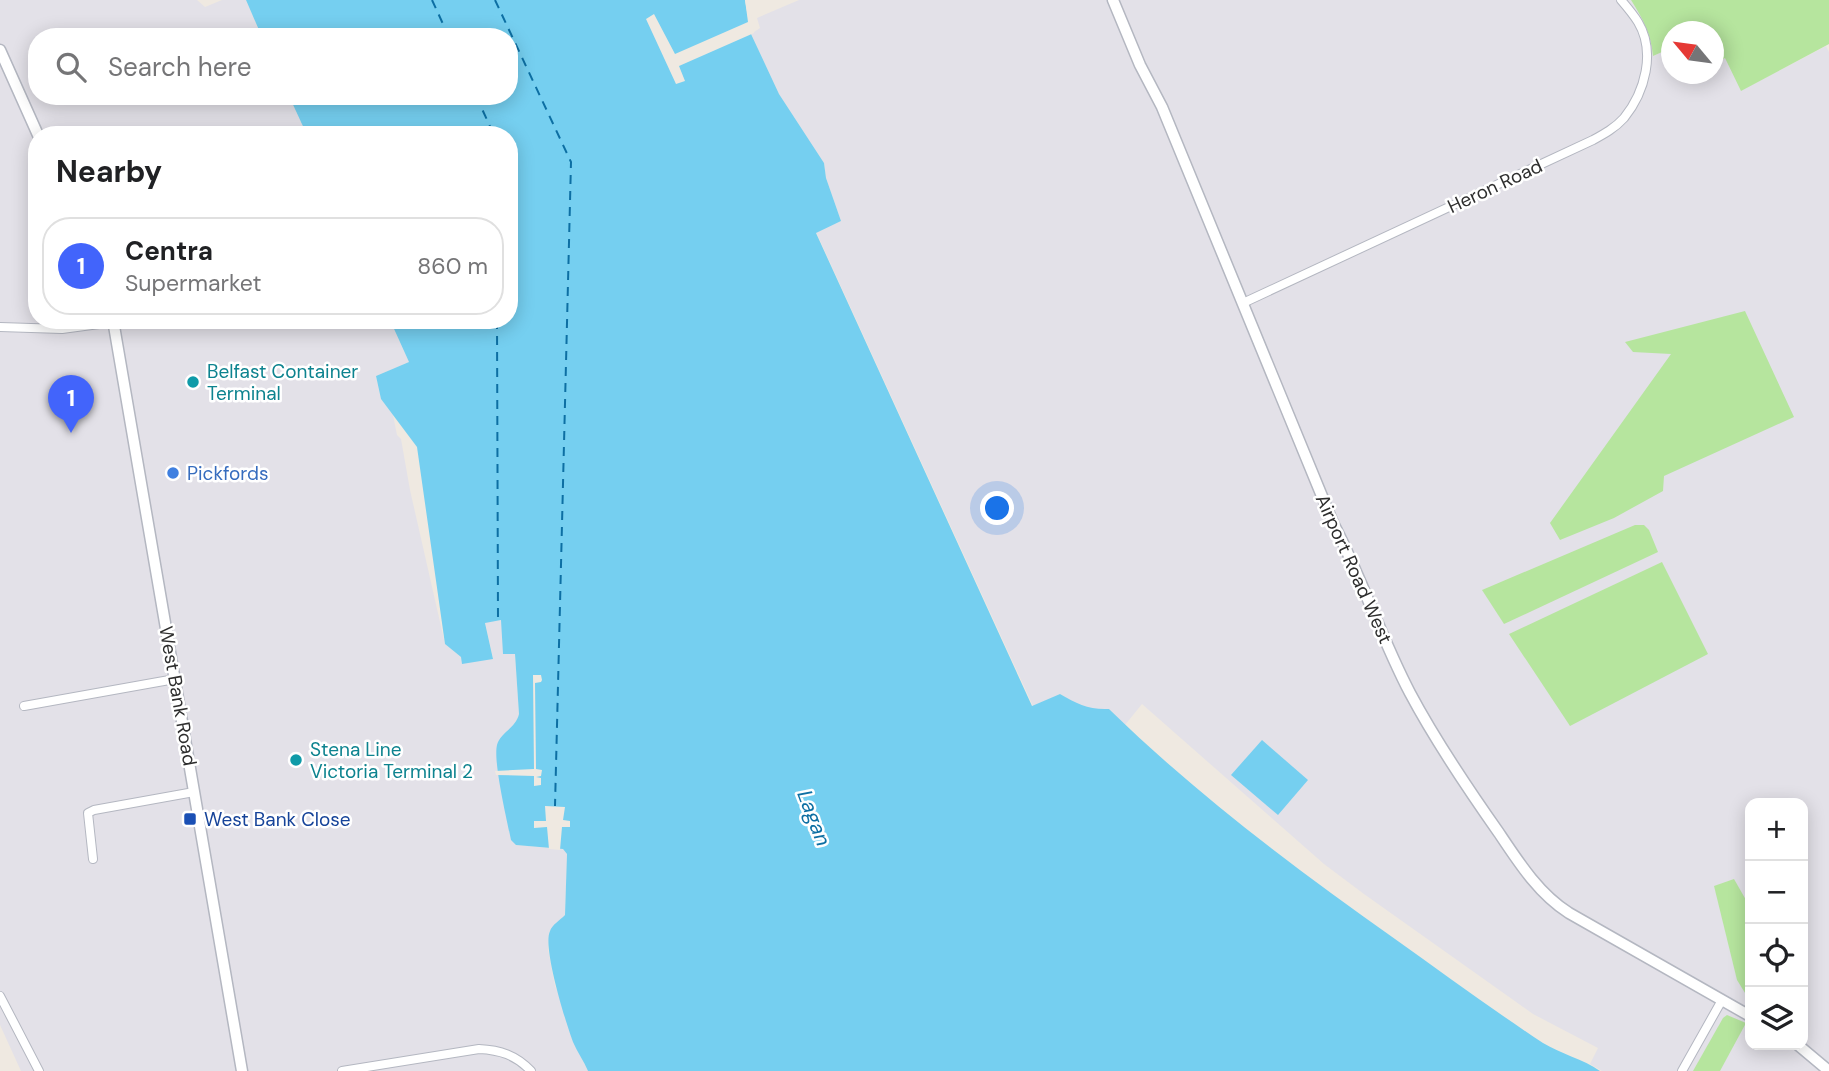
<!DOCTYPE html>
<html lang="en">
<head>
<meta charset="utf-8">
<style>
  body { margin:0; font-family:"DM Sans",sans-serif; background:#f6f6f6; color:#202124 }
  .controls { position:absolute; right:21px; bottom:21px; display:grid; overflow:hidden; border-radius:14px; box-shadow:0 4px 18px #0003 }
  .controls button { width:63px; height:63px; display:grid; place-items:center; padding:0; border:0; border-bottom:2px solid #e0e0e0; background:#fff; color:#202124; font:35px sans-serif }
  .compass { position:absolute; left:1661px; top:21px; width:63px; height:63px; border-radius:50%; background:#fff; box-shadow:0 4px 18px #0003; rotate:299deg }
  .you { position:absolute; left:998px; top:509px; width:24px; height:24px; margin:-18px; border:5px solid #fff; border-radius:50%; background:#1a73e8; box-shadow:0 0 0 10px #1a73e833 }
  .badge { display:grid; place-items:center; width:46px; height:46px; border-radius:50%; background:#4264fb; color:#fff; font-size:23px; font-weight:700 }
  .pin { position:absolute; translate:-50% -58px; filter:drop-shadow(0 2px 4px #0008) }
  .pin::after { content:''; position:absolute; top:37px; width:24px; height:21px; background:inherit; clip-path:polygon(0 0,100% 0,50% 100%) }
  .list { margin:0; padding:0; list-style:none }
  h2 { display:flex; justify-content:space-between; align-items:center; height:91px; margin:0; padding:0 28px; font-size:30px }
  h2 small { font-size:23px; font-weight:400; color:#757577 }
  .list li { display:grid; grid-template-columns:46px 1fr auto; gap:21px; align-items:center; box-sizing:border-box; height:98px; margin:0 14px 14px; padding:0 14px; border:2px solid #e0e0e0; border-radius:28px }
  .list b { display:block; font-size:26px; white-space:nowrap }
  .list p { margin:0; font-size:23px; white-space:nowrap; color:#757577 }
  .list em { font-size:23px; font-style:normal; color:#757577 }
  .icon { flex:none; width:38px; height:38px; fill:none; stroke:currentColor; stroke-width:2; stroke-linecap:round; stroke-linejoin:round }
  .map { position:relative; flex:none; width:1829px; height:1071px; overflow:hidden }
  .search { position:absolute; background:#fff; box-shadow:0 4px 18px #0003; left:28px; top:28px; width:490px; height:77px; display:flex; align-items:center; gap:18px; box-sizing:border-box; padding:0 24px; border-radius:28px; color:#757577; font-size:26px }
  .panel { position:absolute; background:#fff; box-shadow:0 4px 18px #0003; left:28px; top:126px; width:490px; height:203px; border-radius:28px }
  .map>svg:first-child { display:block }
  .industrial { fill:#e3e1e8; fill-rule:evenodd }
  .green { fill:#b6e59e }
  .water { fill:#75cff0 }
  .pier { fill:#efe9e1 }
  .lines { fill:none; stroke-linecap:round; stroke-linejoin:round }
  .ferry { stroke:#0d6fa3; stroke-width:2; stroke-dasharray:9 7; stroke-linecap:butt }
  .minor-casing { stroke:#b4b7c1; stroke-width:10 }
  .tertiary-casing { stroke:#b4b7c1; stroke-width:13 }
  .minor { stroke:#fff; stroke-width:8 }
  .tertiary { stroke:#fff; stroke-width:10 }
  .culture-dot { fill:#0f9aa8; stroke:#fff; stroke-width:2.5 }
  .shop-dot { fill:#3f7fe0; stroke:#fff; stroke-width:2.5 }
  .transit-dot { fill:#1a4fb4; stroke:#fff; stroke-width:2.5 }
  .labels { text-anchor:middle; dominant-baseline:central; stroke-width:5; stroke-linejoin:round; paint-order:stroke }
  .street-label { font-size:19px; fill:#2e2e2e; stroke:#fff }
  .culture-label { font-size:19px; fill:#0d838f; stroke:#fff; text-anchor:start }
  .shop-label { font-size:19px; fill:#366cbe; stroke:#fff; text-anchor:start }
  .transit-label { font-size:19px; fill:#164399; stroke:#fff; text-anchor:start }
  .water-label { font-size:21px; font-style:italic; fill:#0d6fa3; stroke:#fff }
</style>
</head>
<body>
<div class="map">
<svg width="1829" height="1071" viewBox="0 0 1829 1071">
  <rect width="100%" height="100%" fill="#efe9e1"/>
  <g class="industrial">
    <path d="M0 0H197L205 7 222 0H246L262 37H37V96H289L307 135H37V320H390L409 362 376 376 381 399 393 415 397 435 401 439 410 490 445 644 461 657 493 658 485 622 502 620 503 654H515L519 714 518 720 512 727 511 839 516 845 563 849 567 854 565 915 549 932 548 949 555 986 562 1001 572 1039 588 1071H21L0 1025Z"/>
    <path d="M799 0H1631L1644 20 1651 37 1653 56 1671 48 1672 74H1714V64L1725 58 1742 90 1826 46 1829 52V1071H1602L1590 1064 1598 1048 1533 1014 1364 894 1324 864 1142 704 1125 725 1109 709 1093 710 1078 705 1060 694 1033 706 816 232 841 221 826 178 824 163 779 94 751 34 760 28 757 18ZM1750 803H1803V1045H1750Z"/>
  </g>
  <g class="green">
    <path d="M1631 0H1829V44L1741 91 1725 58 1714 64V32H1672L1671 48 1653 56C1651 34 1643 19 1631 0Z"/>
    <path d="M1745 311 1794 417 1664 476 1663 491 1614 518 1560 540 1550 523 1671 354 1633 352 1625 342Z"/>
    <path d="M1635 525H1644L1649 530 1658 552 1504 624 1482 590Z"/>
    <path d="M1662 562 1708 654 1570 726 1509 634Z"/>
    <path d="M1734 879 1750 907V1001L1737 980 1714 886Z"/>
    <path d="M1727 1015 1746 1023 1720 1071H1693L1723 1018Z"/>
  </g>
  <g class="water">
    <path d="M246 0H745L751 34 779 94 824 163 826 178 841 221 816 233 1032 706 1060 694C1077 704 1089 710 1109 709 1197 795 1295 868 1395 939 1444 974 1493 1010 1543 1043 1561 1054 1583 1059 1600 1071H588C584 1061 577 1052 573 1042 566 1023 542 947 550 931 552 925 560 920 565 915L567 854 563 849 516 845 511 840C507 820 493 762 497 745 500 733 516 728 519 714L515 654H503L501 620 485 623 493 659 462 664 461 657 445 644 417 447 381 399 376 376 409 362 390 320H509V135H307L289 96H509V37H262Z"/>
    <path d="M1262 740 1308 780 1278 815 1231 775Z"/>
  </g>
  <g class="pier">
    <path d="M745 0H749L754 33 679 66 685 81 676 84 646 19 654 14 675 54 748 22Z"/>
    <path d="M533 675H541L542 680 541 682 535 683 536 769 542 770 541 776 536 777 541 778V785L534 786V776L496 775 495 771 534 769Z"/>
    <path d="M545 806 565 807 563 820 570 821V827H562L560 850 549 849 547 827 534 828V821H546Z"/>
  </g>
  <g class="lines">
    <g class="ferry">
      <path d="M432 0 449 37"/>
      <path d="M495 0 571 162 555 806"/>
      <path d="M476 96 494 135"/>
      <path d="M497 320 498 621"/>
    </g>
    <defs>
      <g id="minor">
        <path d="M1243 303 1593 140C1604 134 1615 128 1624 118 1645 92 1656 52 1638 22 1633 14 1627 7 1621 0"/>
        <path d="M0 327 62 329 114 322"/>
        <path d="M24 706 175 679"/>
        <path d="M93 859 88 813 94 810 194 792"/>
        <path d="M0 996 39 1071"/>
        <path d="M342 1071 479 1049C500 1050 516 1055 531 1071"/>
        <path d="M1682 1071 1722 1000"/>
      </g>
      <g id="tertiary">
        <path d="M1113 0 1140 65 1162 107 1333 523C1362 578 1381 638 1410 693 1436 742 1468 789 1499 833 1519 863 1539 894 1569 913L1750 1016"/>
        <path d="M0 50 38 135"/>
        <path d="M113 320 242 1071"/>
        <path d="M1798 1045 1829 1071"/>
      </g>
    </defs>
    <use href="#minor" class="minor-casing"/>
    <use href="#tertiary" class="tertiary-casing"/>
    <use href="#minor" class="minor"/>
    <use href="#tertiary" class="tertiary"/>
  </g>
  <g class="culture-dot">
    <circle cx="193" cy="382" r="7"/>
    <circle cx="296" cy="760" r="7"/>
  </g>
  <circle class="shop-dot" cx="173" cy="473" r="7"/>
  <rect class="transit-dot" x="183" y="812" width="14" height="14" rx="3.5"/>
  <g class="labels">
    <g class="street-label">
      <text transform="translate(1495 186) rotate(-25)">Heron Road</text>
      <text transform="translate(1354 569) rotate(66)">Airport Road West</text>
      <text transform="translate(178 696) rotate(80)">West Bank Road</text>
    </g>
    <g class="culture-label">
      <text x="207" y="371">Belfast Container<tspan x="207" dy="22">Terminal</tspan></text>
      <text x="310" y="749">Stena Line<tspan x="310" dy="22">Victoria Terminal 2</tspan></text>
    </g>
    <g class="shop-label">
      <text x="187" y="473">Pickfords</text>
    </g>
    <g class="transit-label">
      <text x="204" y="819">West Bank Close</text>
    </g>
    <g class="water-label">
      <text transform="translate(814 818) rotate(69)">Lagan</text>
    </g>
  </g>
</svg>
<div class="controls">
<button>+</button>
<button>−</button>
<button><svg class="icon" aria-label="locate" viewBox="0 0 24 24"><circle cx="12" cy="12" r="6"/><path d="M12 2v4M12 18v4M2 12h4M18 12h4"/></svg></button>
<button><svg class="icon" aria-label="layers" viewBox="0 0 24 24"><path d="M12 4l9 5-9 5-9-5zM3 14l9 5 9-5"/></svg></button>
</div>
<svg class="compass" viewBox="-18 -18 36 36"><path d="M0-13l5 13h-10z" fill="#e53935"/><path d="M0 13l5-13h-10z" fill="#757577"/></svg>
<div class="you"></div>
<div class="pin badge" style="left:71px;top:433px">1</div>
<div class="search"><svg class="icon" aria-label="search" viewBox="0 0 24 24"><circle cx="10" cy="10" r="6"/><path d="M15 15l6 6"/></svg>Search here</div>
<section class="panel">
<h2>Nearby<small></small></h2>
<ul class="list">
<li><span class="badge">1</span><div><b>Centra</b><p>Supermarket</p></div><em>860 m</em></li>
</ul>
</section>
</div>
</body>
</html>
